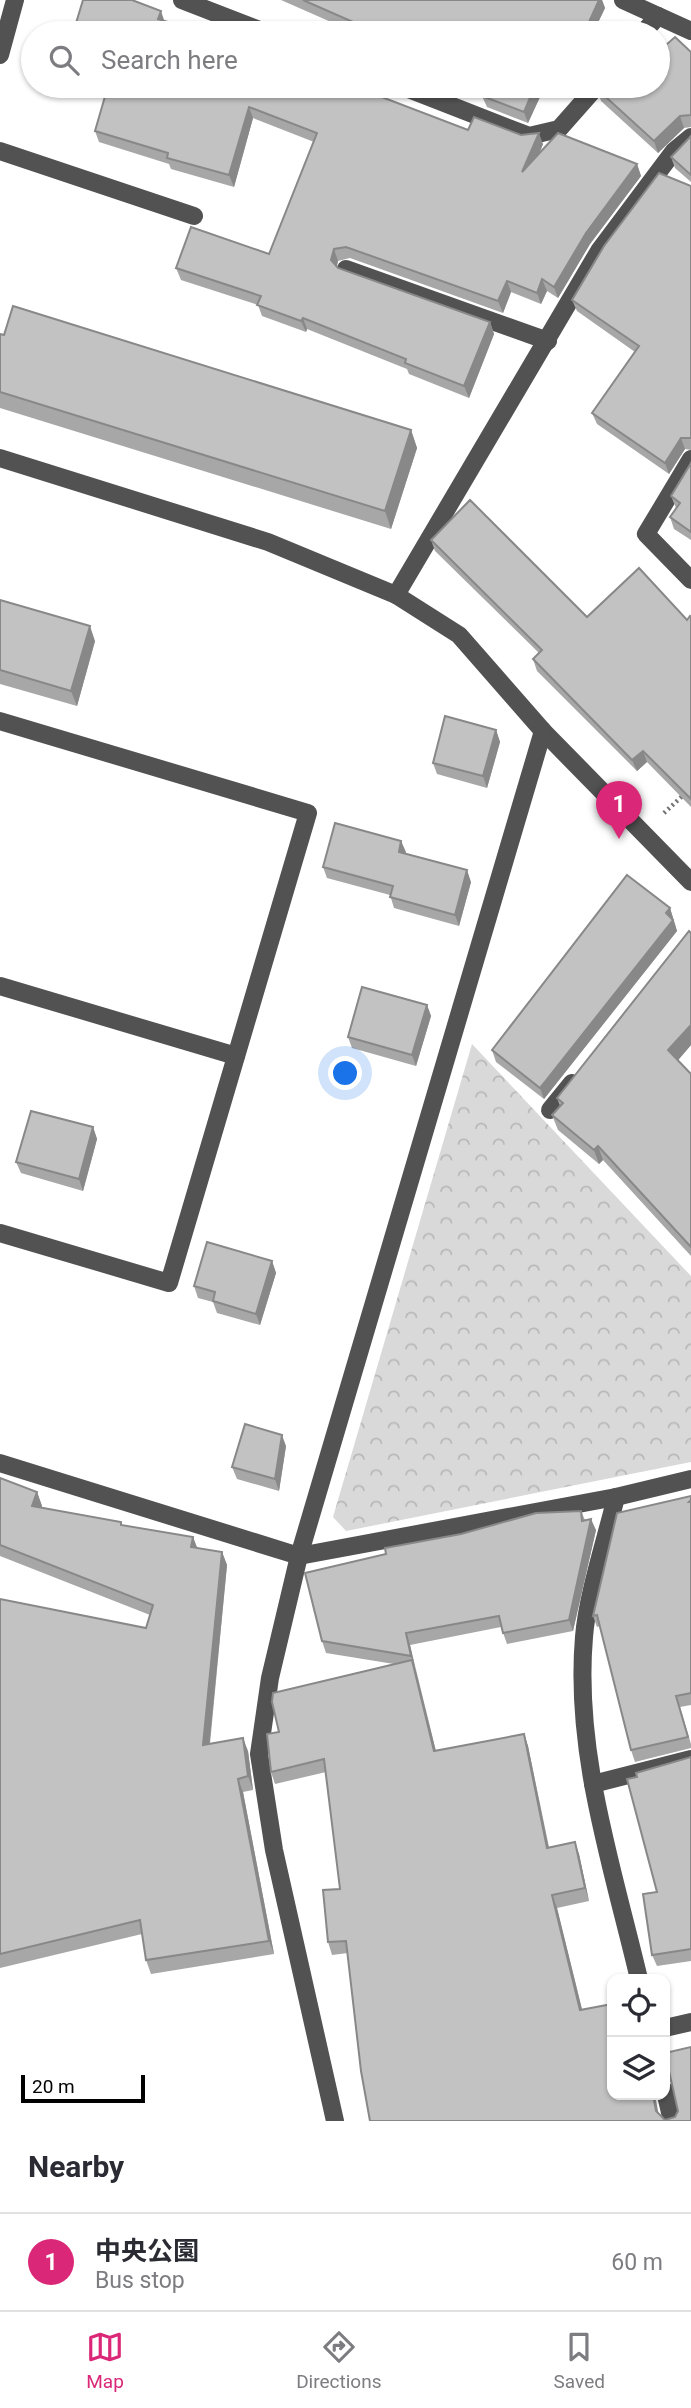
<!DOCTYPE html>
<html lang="en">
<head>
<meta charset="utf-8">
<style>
  body { margin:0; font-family:Roboto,"Noto Sans JP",sans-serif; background:#f2f2f3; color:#2b2b33 }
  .controls { position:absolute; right:21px; bottom:21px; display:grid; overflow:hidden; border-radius:14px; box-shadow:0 2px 5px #0004 }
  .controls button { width:63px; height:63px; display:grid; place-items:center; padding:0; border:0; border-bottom:2px solid #e1e1e2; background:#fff; color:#2b2b33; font:35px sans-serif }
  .scale { position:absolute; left:21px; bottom:18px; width:124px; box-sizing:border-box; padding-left:7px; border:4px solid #000; border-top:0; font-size:19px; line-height:24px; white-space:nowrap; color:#000; -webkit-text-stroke:5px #fff; paint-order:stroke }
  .you { position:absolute; left:346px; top:1074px; width:24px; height:24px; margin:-18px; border:5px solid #fff; border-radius:50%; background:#1a73e8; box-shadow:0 0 0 10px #1a73e833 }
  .badge { display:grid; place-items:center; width:46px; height:46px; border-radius:50%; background:#db2777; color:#fff; font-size:23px; font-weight:700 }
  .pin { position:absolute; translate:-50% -58px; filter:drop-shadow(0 2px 4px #0008) }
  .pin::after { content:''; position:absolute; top:37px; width:24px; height:21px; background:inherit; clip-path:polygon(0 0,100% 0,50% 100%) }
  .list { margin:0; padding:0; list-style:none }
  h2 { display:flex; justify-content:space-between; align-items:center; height:91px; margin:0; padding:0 28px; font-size:30px }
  h2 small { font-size:23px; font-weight:400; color:#7c7c81 }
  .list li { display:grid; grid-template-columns:46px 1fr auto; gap:21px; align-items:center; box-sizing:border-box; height:98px; padding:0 28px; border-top:2px solid #e1e1e2 }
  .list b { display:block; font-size:26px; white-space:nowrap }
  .list p { margin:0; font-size:23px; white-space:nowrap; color:#7c7c81 }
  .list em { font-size:23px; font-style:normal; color:#7c7c81 }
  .icon { flex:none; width:38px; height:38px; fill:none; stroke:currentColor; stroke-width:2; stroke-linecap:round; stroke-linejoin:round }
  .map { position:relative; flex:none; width:691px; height:2121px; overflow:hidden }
  .search { position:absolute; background:#fff; box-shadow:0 2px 5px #0004; left:21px; right:21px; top:21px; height:77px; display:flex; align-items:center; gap:18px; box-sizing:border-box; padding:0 24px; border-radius:38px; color:#7c7c81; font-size:26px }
  .sheet { height:189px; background:#fff }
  nav { display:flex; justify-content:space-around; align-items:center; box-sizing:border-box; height:98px; border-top:2px solid #e1e1e2; background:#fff; font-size:19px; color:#7c7c81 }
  nav a { display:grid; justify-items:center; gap:4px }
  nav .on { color:#db2777 }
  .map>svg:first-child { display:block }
  .forest { fill:url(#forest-crowns) }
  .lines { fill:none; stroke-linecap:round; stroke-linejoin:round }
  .path { stroke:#747474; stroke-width:4.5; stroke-dasharray:2 3.5; stroke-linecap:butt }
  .minor { stroke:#525252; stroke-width:18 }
  .wall { fill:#a7a7a7 }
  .shaded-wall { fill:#888 }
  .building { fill:#c2c2c2; stroke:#888; stroke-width:2 }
</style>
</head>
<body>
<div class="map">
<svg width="691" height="2121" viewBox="0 0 691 2121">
  <defs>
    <pattern id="forest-crowns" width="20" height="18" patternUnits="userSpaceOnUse" patternTransform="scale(1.75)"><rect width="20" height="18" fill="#d9d9d9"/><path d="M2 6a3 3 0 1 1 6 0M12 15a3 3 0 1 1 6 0" fill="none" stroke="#b8b8b8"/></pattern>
  </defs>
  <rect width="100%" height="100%" fill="#fff"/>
  <path class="forest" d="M472 1044 691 1276V1462L346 1531 333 1517Z"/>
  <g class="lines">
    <path class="path" d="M664 813 691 788"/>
    <g class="minor">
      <path d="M182 0 267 33"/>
      <path d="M623 0 691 31"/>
      <path d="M643 33 658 16"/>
      <path d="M0 55 15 0"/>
      <path d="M401 86 529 136 559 129 597 86"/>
      <path d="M0 151 194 216"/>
      <path d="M346 269 548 341"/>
      <path d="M0 458 268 542 396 595 459 635 543 731 691 882"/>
      <path d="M691 459 646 534 691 580"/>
      <path d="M396 595 599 251 674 151 691 137"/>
      <path d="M0 721 308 813 169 1283 0 1233"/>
      <path d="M0 986 236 1056"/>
      <path d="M550 1110 572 1083"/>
      <path d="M0 1463 299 1556 616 1497 691 1479"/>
      <path d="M616 1497C606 1539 587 1596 584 1637 574 1753 613 1868 639 1979"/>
      <path d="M593 1784 691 1759"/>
      <path d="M665 2028 691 2022"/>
      <path d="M665 2091 672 2121"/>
      <path d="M335 2121 274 1850 259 1754 270 1678 299 1556 543 731"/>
    </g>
  </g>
  <g class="wall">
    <path d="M281 0H602L605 8 593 33H356Z"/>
    <path d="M691 52V127L684 128 658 153 601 101 597 89Z"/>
    <path d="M108 86 468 130 543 144 540 152 637 164 641 176 590 244 558 298 547 291 541 304 511 292 503 313 350 258 338 261 337 267 338 268 490 322 494 334 469 398 409 374 407 369 307 329 306 332 262 316 258 305 181 280 176 268 269 254 314 142 253 118 234 187 171 169 169 164 99 142 95 131Z"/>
    <path d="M474 86H545L528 123 487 107 482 96 485 90Z"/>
    <path d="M691 136V182L675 168 671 157Z"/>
    <path d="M691 186V450L685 449 669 474 597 424 592 413 635 352 577 311 572 300Z"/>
    <path d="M0 334 411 430 417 448 391 529 0 408Z"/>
    <path d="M691 463V540L674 529 670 517 676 508 671 496Z"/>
    <path d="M431 540 587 617 687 620 691 617V807L647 762 637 771 537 671 533 659 539 653 435 551Z"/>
    <path d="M0 600 95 641 77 706 0 684Z"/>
    <path d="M496 730 500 742 487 788 437 774 433 763Z"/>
    <path d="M401 841 405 854 471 882 459 926 394 908 390 895 327 878 323 867Z"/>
    <path d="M670 908 677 931 544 1099 496 1062 492 1050Z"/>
    <path d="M427 1005 431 1016 416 1066 352 1048 348 1037Z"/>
    <path d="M691 1045 678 1060 691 1074V1256L603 1160 599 1164 558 1130 552 1115 560 1106 557 1098Z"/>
    <path d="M93 1127 97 1139 83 1191 21 1173 16 1162Z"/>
    <path d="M272 1261 276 1273 260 1325 217 1313 213 1302 198 1298 194 1286Z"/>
    <path d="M286 1446 279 1491 237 1479 232 1467Z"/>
    <path d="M0 1478 37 1492 42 1506V1507L123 1526 193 1537 197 1548 222 1552 227 1565 210 1744 248 1751 253 1790 243 1792 274 1954 151 1974 146 1960 142 1934 0 1968V1599L146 1628 150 1615 0 1556Z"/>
    <path d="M691 1496V1705L680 1707 691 1744V1748L635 1762 631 1750 600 1626 597 1627 593 1616Z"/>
    <path d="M581 1511 585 1520 596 1530 573 1631 507 1644 501 1627 410 1645 436 1751 524 1734 528 1746 549 1847 579 1854 589 1901 557 1908 582 2009 612 2095 659 2114 665 2120 675 2117 678 2111 672 2083 665 2080V2053L691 2121H370L348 1953 332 1955 328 1942 340 1889 326 1772 275 1784 271 1772 279 1732 394 1664 326 1653 322 1641Z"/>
    <path d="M691 1757V1961L657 1966 652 1955 657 1892 637 1777Z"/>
  </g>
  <g class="shaded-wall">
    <path d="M599 0H602L605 8 593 33H584Z"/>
    <path d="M161 11 165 23 158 19Z"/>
    <path d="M535 86H545L528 123 524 112Z"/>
    <path d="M249 107 253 118 234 187 229 175Z"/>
    <path d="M680 116 684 128 658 153 654 141Z"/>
    <path d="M539 133 543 144 526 184 522 172Z"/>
    <path d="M637 164 641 176 590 244 558 298 554 287 586 233Z"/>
    <path d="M334 249 338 261 335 272 331 260Z"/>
    <path d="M542 279 547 291 541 304 537 293Z"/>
    <path d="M507 281 511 292 503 313 498 301Z"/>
    <path d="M303 318 307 329 306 332 301 321Z"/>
    <path d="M490 322 494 334 469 398 464 386Z"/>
    <path d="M411 430 417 448 391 529 385 511Z"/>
    <path d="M681 438 685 449 669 474 665 463Z"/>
    <path d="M90 626 95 641 77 706 71 691Z"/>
    <path d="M496 730 500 742 487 788 483 776Z"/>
    <path d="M643 751 647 762 637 771 632 760Z"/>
    <path d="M401 841 406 852 403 863 399 852Z"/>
    <path d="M467 870 471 882 459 926 455 915Z"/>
    <path d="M670 908 677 931 544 1099 540 1088Z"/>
    <path d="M427 1005 431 1016 416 1066 412 1055Z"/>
    <path d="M691 1025V1045L674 1065 668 1050Z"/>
    <path d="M93 1127 97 1139 83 1191 79 1179Z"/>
    <path d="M598 1146 603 1160 599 1164 594 1150Z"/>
    <path d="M272 1261 276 1273 260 1325 256 1314Z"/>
    <path d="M282 1435 286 1446 279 1491 275 1479Z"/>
    <path d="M37 1492 42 1506 37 1519 32 1506Z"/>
    <path d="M591 1519 596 1530 573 1631 569 1620Z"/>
    <path d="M193 1537 198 1550 191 1547Z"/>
    <path d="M222 1552 227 1565 208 1758 203 1745Z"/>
    <path d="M406 1633 410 1645 415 1667 411 1656Z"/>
    <path d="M412 1660 416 1672 439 1764 434 1751Z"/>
    <path d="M524 1734 528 1746 551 1860 547 1848Z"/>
    <path d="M243 1738 248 1751 253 1790 248 1776Z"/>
    <path d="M238 1779 243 1792 274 1954 269 1941Z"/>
    <path d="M575 1842 579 1854 589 1901 585 1888Z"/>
    <path d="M552 1895 557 1908 585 2022 580 2010Z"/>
    <path d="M653 2095H655L660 2121 656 2111Z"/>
  </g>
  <g class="building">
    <path d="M83 0H132L161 11 158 19 181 26V32L183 26 205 33H73Z"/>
    <path d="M303 0H599L584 33H378Z"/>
    <path d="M675 37 691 52V115L680 116 654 141 597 89 600 86H658V52Z"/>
    <path d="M108 86H353L468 130 474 117 521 135 539 133 522 172 558 133 637 164 586 233 554 287 542 279 537 293 507 281 498 301 346 247 334 249 331 260 338 268 490 322 464 386 405 363 406 359 303 318 301 321 257 305 261 296 176 268 191 227 269 254 317 133 249 107 229 175 167 158 168 153 95 131Z"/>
    <path d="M487 86H535L524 112 482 96Z"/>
    <path d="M691 136V175L671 157Z"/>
    <path d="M659 173 691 186V438H681L665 463 592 413 639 346 572 300 604 246Z"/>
    <path d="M13 306 411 430 385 511 0 392V334L4 335Z"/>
    <path d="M691 463V532L670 517 680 503 671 496Z"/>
    <path d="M470 500 587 617 639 568 687 620 690 616 691 617V799L643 751 632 760 533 659 542 650 431 540Z"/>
    <path d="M0 600 90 626 71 691 0 670Z"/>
    <path d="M445 716 496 730 483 776 433 763Z"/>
    <path d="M335 823 401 841 399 852 467 870 455 915 390 897 393 886 323 867Z"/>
    <path d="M627 875 670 908 666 913 673 920 540 1088 492 1050Z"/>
    <path d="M689 931 691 933V1025L668 1050 691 1074V1247L598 1146 594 1150 552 1115 563 1103 557 1098Z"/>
    <path d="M362 987 427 1005 412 1055 348 1037Z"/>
    <path d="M31 1111 93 1127 79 1179 16 1162Z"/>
    <path d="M207 1242 272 1261 256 1314 213 1301 215 1292 194 1286Z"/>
    <path d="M245 1424 282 1435 275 1479 232 1467Z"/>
    <path d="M0 1478 37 1492 32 1506 121 1522V1525L193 1537 191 1547 222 1552 203 1745 243 1738 248 1776 238 1779 269 1941 146 1960 140 1920 0 1954V1599L146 1628 153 1605 0 1545Z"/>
    <path d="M691 1496V1500L689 1502H691V1693L676 1696 688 1737 631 1750 597 1615 593 1616 617 1513Z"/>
    <path d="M581 1511 582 1521 591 1519 569 1620 503 1633 499 1616 406 1633 411 1656 322 1641 305 1573 386 1554 385 1548 461 1534 536 1513Z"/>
    <path d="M412 1660 434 1751 524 1734 547 1848 575 1842 585 1888 552 1895 580 2010 612 2004V2095H653L656 2111 665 2120 675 2117 678 2111 669 2071 665 2070V2053L691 2047V2121H370L361 2071 346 1941 328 1942 323 1890 340 1889 324 1759 271 1772 267 1734 279 1732 272 1702 273 1693Z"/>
    <path d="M691 1757V1949L652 1955 643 1894 657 1892 627 1779 637 1777 636 1773Z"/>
  </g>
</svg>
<div class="controls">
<button><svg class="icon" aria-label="locate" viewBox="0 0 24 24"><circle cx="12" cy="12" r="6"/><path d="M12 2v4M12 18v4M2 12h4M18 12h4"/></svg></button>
<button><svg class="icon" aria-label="layers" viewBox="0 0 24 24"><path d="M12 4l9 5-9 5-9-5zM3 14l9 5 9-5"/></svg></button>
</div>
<div class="scale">20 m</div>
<div class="you"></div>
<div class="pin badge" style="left:619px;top:839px">1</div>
<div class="search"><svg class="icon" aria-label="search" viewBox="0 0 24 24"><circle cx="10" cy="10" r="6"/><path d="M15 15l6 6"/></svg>Search here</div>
</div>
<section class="sheet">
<h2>Nearby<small></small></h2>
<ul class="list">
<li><span class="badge">1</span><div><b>中央公園</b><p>Bus stop</p></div><em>60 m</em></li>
</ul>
</section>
<nav>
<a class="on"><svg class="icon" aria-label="map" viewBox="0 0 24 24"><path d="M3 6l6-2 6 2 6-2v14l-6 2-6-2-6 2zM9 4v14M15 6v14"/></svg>Map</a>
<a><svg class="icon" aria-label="directions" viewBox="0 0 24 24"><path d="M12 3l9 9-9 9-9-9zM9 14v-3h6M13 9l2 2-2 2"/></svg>Directions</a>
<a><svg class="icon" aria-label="saved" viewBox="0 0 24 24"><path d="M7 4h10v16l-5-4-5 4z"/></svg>Saved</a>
</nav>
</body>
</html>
